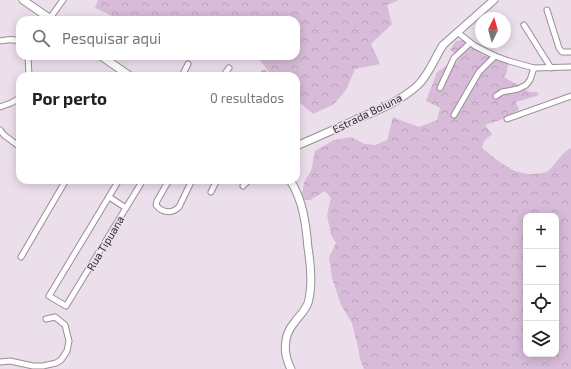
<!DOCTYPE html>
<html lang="pt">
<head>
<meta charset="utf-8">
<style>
  body { margin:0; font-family:"Exo 2",sans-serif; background:#f6f6f6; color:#222 }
  .controls { position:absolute; right:12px; bottom:12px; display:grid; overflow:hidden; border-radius:8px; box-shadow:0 2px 10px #0003 }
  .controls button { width:36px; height:36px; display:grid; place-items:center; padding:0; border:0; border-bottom:1px solid #e0e0e0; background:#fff; color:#222; font:20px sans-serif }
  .compass { position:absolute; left:475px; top:12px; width:36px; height:36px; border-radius:50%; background:#fff; box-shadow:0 2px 10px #0003; rotate:5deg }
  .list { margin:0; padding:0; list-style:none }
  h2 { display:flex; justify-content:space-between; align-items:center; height:52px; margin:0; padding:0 16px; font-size:17px }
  h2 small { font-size:13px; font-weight:400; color:#767676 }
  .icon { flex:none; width:22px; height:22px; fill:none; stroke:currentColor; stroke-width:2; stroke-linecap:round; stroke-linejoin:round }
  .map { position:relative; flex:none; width:571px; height:369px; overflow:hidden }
  .search { position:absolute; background:#fff; box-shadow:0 2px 10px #0003; left:16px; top:16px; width:284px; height:44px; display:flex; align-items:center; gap:10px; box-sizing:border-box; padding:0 14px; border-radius:12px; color:#767676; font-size:15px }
  .panel { position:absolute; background:#fff; box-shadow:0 2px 10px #0003; left:16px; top:72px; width:284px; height:112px; border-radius:12px }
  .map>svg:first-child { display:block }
  .forest { fill:url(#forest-crowns); fill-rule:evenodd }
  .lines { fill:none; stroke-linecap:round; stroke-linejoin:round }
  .minor-casing { stroke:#988d98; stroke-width:7 }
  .tertiary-casing { stroke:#988d98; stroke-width:9 }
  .minor { stroke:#fff; stroke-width:5 }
  .tertiary { stroke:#fff; stroke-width:7 }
  .labels { text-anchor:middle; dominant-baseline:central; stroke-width:3; stroke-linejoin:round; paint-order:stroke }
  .street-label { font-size:11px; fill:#342f34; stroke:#ebdfec }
</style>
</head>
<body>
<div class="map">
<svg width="571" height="369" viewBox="0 0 571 369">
  <defs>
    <pattern id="forest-crowns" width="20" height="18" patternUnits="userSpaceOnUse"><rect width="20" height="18" fill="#d7bbd8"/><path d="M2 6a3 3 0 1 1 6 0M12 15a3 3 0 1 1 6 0" fill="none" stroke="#b9a1ba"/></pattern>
  </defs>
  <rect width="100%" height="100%" fill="#ebdfec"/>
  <g class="forest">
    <path d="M98 0H399L387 5 392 24 371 44 380 64 355 69 346 90 334 104 313 114 296 99V76H272L259 59 243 56H296V20H121L95 8Z"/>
    <path d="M463 40 483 55 508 64 507 72 504 77 530 92H537L539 95 516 102 519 110 506 118 485 125 492 134 484 141 482 148C500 162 516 178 541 173 544 173 547 172 549 170 557 163 561 153 571 148V369H364L360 359 358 347 352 323 341 305 332 278 329 257 336 243 331 235 327 215 331 198 325 191 310 200H301L304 182 311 171 315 151 334 140 351 137 365 144 375 145 387 140 393 117 400 120 419 127 437 120 440 108 426 101 437 72 446 66 457 62 459 56 450 50 456 41ZM526 216H556V354H526Z"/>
  </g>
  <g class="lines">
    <defs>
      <g id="minor">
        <path d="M547 10 559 48 562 52H571"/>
        <path d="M50 18 63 0"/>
        <path d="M524 25 551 68"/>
        <path d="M457 32 475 46 495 56 509 61 534 68 571 67"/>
        <path d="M0 41C7 40 14 38 20 42"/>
        <path d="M28 56 29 76"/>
        <path d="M182 76 188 64"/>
        <path d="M223 76 229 68"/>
        <path d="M262 76 264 74"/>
        <path d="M440 88 454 58 470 43"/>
        <path d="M496 96 502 92 518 89 526 85 530 80 534 68"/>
        <path d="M0 107 11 103 20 98"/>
        <path d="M454 115 479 72 495 56"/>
        <path d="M507 119 571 96"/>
        <path d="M0 130 4 135 20 147"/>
        <path d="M119 180 49 296 66 306 143 180"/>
        <path d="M169 180 157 201 156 205C162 213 172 214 179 207L192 180"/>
        <path d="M243 186 249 180"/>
        <path d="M211 192 217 180"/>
        <path d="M109 197 126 208"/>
        <path d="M21 257 66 180"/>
        <path d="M0 362 10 361 33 366H43L56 363 61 360 67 351 69 341 65 325 55 317 46 319"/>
      </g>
      <g id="tertiary">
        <path d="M23 0 52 20"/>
        <path d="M101 56 130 76"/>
        <path d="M296 146C316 138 335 129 355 120 376 111 399 102 417 86 429 75 434 59 443 45L494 0"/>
        <path d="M290 180C303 200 306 224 308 248 311 266 313 285 308 303 305 311 299 316 294 323 283 336 283 354 291 369"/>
      </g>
    </defs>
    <use href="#minor" class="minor-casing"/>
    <use href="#tertiary" class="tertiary-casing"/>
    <use href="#minor" class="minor"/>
    <use href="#tertiary" class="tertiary"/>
  </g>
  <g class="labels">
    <g class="street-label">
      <text transform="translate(367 113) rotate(-26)">Estrada Boiuna</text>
      <text transform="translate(105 243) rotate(-59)">Rua Tipuana</text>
    </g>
  </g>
</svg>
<div class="controls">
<button>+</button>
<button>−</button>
<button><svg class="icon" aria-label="locate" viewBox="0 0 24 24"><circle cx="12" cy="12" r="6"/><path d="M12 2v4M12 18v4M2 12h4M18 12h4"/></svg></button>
<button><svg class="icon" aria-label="layers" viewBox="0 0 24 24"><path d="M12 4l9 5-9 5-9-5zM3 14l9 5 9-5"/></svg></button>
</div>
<svg class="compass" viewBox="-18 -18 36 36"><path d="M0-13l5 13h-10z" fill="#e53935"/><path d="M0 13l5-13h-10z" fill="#767676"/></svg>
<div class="search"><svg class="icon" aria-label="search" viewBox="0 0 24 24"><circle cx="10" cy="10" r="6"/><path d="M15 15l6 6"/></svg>Pesquisar aqui</div>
<section class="panel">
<h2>Por perto<small>0 resultados</small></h2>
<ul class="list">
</ul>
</section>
</div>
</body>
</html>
